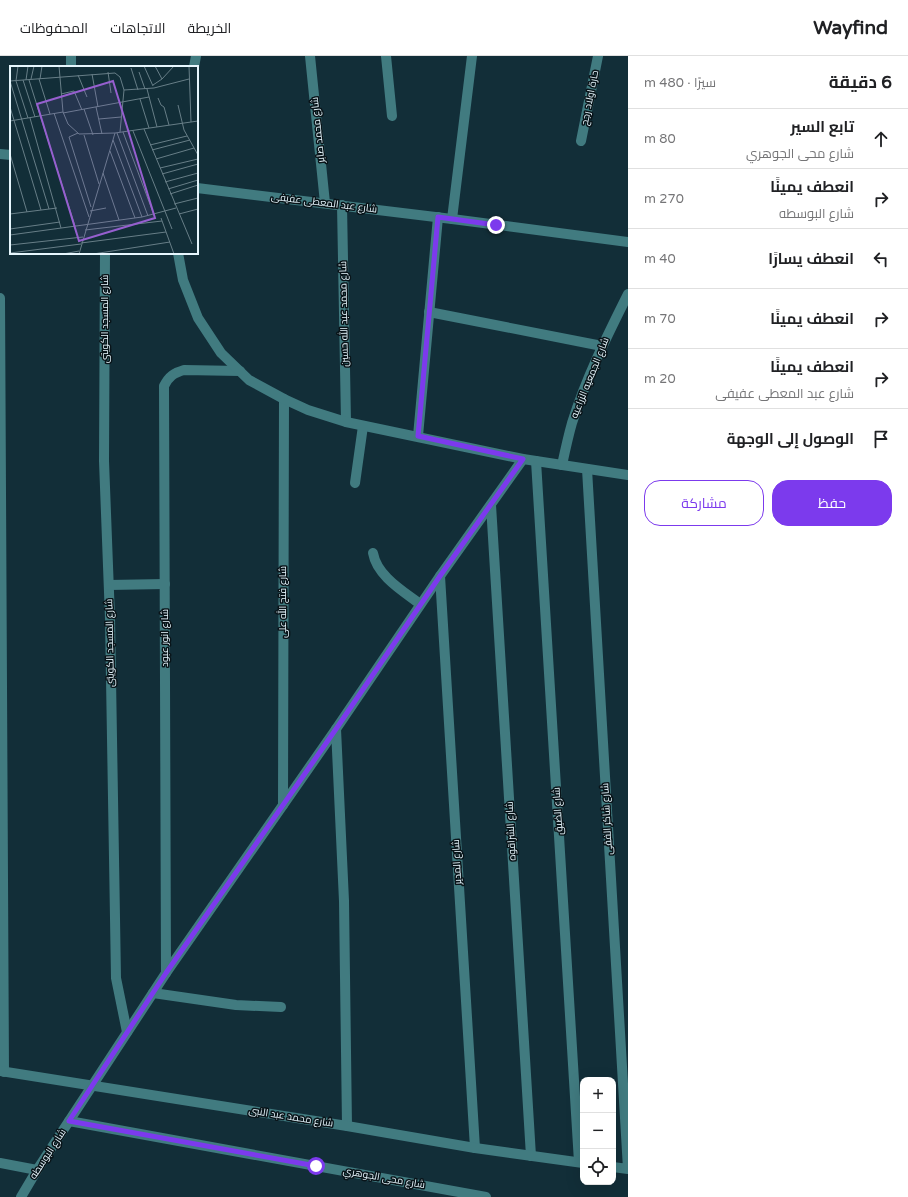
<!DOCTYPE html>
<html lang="ar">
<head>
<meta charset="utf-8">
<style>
  body { margin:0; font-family:"Varela Round",Cairo,sans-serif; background:#f6f6f6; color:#202124; direction:rtl }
  .controls { position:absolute; right:12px; bottom:12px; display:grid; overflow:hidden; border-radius:8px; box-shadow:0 4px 16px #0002 }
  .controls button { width:36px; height:36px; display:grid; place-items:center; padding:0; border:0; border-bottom:1px solid #e0e0e0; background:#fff; color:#202124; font:20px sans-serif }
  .stop { position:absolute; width:12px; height:12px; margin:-9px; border:3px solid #7c3aed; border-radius:50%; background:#fff }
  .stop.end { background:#7c3aed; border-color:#fff; box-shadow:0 1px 4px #0008 }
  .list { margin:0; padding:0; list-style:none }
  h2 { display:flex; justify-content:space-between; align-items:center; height:52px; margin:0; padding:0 16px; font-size:17px }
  h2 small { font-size:13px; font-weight:400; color:#757577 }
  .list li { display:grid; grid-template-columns:26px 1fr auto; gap:12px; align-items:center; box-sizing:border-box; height:60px; padding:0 16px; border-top:1px solid #e0e0e0 }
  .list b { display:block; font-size:15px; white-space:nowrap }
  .list p { margin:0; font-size:13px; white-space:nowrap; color:#757577 }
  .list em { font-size:13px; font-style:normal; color:#757577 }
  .actions { display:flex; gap:8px; padding:12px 16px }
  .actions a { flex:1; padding:9px 0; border:1px solid #7c3aed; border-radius:16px; text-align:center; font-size:14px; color:#7c3aed }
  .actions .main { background:#7c3aed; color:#fff }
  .icon { flex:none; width:22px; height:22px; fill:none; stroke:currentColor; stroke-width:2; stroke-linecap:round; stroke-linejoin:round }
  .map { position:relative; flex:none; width:628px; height:1141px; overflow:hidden; direction:ltr }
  header { display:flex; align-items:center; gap:24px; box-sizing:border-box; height:56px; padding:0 20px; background:#fff; border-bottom:1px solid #e0e0e0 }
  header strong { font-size:19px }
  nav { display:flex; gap:22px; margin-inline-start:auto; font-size:14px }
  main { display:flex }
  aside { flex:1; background:#fff }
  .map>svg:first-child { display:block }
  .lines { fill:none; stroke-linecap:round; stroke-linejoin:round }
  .service { stroke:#417b80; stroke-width:10 }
  .minor { stroke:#417b80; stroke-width:10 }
  .tertiary { stroke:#417b80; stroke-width:10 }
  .route { stroke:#7c3aed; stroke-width:5 }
  .labels { text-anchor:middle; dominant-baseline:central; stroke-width:3; stroke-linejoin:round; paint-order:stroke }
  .street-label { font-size:10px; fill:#e7f7fe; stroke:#091419 }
  .inset-road { fill:none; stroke:#677e87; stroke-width:1 }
  .view { fill:#965fcf; fill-opacity:0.15; stroke:#965fcf; stroke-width:2 }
  .inset-edge { fill:none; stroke:#e7f7fe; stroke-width:2 }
</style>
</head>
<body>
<header>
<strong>Wayfind</strong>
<nav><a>الخريطة</a><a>الاتجاهات</a><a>المحفوظات</a></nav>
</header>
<main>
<aside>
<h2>6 دقيقة<small>سيرًا · 480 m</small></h2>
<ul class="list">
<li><svg class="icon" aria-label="ahead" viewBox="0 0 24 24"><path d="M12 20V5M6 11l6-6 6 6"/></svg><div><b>تابع السير</b><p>شارع محى الجوهري</p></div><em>80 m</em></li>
<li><svg class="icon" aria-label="right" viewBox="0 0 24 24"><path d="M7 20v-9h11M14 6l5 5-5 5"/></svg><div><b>انعطف يمينًا</b><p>شارع البوسطه</p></div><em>270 m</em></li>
<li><svg class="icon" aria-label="left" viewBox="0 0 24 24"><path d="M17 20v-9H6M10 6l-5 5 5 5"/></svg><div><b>انعطف يسارًا</b></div><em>40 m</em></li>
<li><svg class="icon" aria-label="right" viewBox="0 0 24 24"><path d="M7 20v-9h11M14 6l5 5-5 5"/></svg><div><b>انعطف يمينًا</b></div><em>70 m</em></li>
<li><svg class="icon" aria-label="right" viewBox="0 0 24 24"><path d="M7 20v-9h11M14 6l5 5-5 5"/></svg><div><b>انعطف يمينًا</b><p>شارع عبد المعطى عفيفى</p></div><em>20 m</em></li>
<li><svg class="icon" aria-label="arrive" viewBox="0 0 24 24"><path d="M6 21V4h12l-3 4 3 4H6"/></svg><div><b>الوصول إلى الوجهة</b></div></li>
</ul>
<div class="actions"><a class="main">حفظ</a><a>مشاركة</a></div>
</aside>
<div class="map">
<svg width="628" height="1141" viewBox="0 0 628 1141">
  <rect width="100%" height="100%" fill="#122e38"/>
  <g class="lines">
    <g class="service">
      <path d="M355 427 363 370"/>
      <path d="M373 497C377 520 403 535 420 548"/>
    </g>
    <g class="minor">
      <path d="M71 0V11"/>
      <path d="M310 0 325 147"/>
      <path d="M386 0 392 60"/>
      <path d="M581 85 598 0"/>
      <path d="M0 98 11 99"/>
      <path d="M197 132 452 163 628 186"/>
      <path d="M342 149 346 366"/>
      <path d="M452 163 472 0"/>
      <path d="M105 197 104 405 110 562 116 922 127 976"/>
      <path d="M0 242 4 1016"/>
      <path d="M429 256 602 290"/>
      <path d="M418 380 438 161"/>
      <path d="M536 405 579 1106"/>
      <path d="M562 409C565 395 568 381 572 367 586 322 607 280 628 238"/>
      <path d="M587 413 628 1113 613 1111"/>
      <path d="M491 449 531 1100"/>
      <path d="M440 520 475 1092"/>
      <path d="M109 529 165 528"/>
      <path d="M336 673 344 845 347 1070"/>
      <path d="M283 749 284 343"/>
      <path d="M166 917 164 330C169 320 174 317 184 314L240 315"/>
      <path d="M153 937 236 949 281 951"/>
      <path d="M0 1015 347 1070 475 1092 583 1107"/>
      <path d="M69 1065 486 1141"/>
      <path d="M0 1107 37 1114"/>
      <path d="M21 1141 37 1114 166 917 336 673 440 520 523 403"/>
    </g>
    <g class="tertiary">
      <path d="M194 11 196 0"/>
      <path d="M178 197 183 224 198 262 221 297 249 324 284 343 308 354 346 366 523 403 628 419"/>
    </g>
  </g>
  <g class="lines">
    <path class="route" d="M316 1110 69 1065 166 917 336 673 440 520 523 403 418 380 438 161 496 169"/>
  </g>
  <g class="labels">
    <g class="street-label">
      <text transform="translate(590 42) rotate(-79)">حارة اولاد رجح</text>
      <text transform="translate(318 74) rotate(-96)">شارع محمد صابر</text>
      <text transform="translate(324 147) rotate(7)">شارع عبد المعطى عفيفى</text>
      <text transform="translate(344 258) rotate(-91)">شارع محمد عبد الله حسين</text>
      <text transform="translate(105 263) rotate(-90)">شارع المسجد الكويتى</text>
      <text transform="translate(590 322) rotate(-68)">شارع الجمعيه الزراعيه</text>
      <text transform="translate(283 546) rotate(-90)">شارع فتح الله على</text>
      <text transform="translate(165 582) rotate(-90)">شارع انور عبود</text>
      <text transform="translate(110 587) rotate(-91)">شارع المسجد الكويتى</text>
      <text transform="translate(558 755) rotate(-94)">شارع الضيق</text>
      <text transform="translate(607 763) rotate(-93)">شارع شاكر الفقى</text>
      <text transform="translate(511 775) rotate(-93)">شارع الشراقوه</text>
      <text transform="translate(457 806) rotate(-93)">شارع المدير</text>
      <text transform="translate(291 1061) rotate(9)">شارع محمد عبد النبى</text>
      <text transform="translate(48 1098) rotate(-57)">شارع البوسطه</text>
      <text transform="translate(384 1122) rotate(10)">شارع محى الجوهري</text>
    </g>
  </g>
  <g transform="translate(10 10)">
    <rect width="188" height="188" fill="#122e38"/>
    <path class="inset-road" d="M49 0 53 46 58 58 69 68 105 67 188 55M134 0 143 20M145 0 152 13M179 0 181 56M121 2 128 24M98 6 101 27M129 6 135 23M82 8 88 41M68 9 77 31M21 13 24 0M29 13 40 48M30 13 32 0M13 14 25 51M16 14 18 0M19 14 65 160M6 15 18 52M6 15 8 0M143 19 152 13 164 0M137 23 147 61M114 24 144 22 179 13M51 28 64 25 72 44M148 32 151 39 154 41 159 59M130 33 139 62M168 39 174 64 188 89M0 41 31 144M86 41 92 68M74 43 83 69M44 47 79 151M53 47 139 31M20 52 51 162M89 53 111 51M0 55 53 46M134 63 182 178M123 65 162 163M113 66 144 149M68 67 59 71 81 141M107 67 138 150M74 69 89 118M103 74 132 151M140 79 177 70M142 84 180 74M100 85 125 152M0 88 17 146M146 93 184 82M150 102 188 93M93 107 109 154M152 108 188 98M155 116 188 107M158 123 188 114M160 128 188 119M164 138 188 132M39 143 0 15 105 7 110 11 114 24 110 66M80 145 96 142M0 148 47 142M169 148 188 143M151 152 164 188M0 163 50 156M75 164 152 155M0 169 132 151 166 142M71 177 156 166M0 179 73 171M0 187 71 178M53 188 69 185M69 188 105 67M83 188 160 176"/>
    <path class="view" d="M103 15 145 152 69 175 27 38Z"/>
    <rect width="188" height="188" class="inset-edge"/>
  </g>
</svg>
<div class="controls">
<button>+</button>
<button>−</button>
<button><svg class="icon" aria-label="locate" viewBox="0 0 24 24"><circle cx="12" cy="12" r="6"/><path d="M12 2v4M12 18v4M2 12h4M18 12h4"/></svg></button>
</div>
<div class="stop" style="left:316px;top:1110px"></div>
<div class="stop end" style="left:496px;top:169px"></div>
</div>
</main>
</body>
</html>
